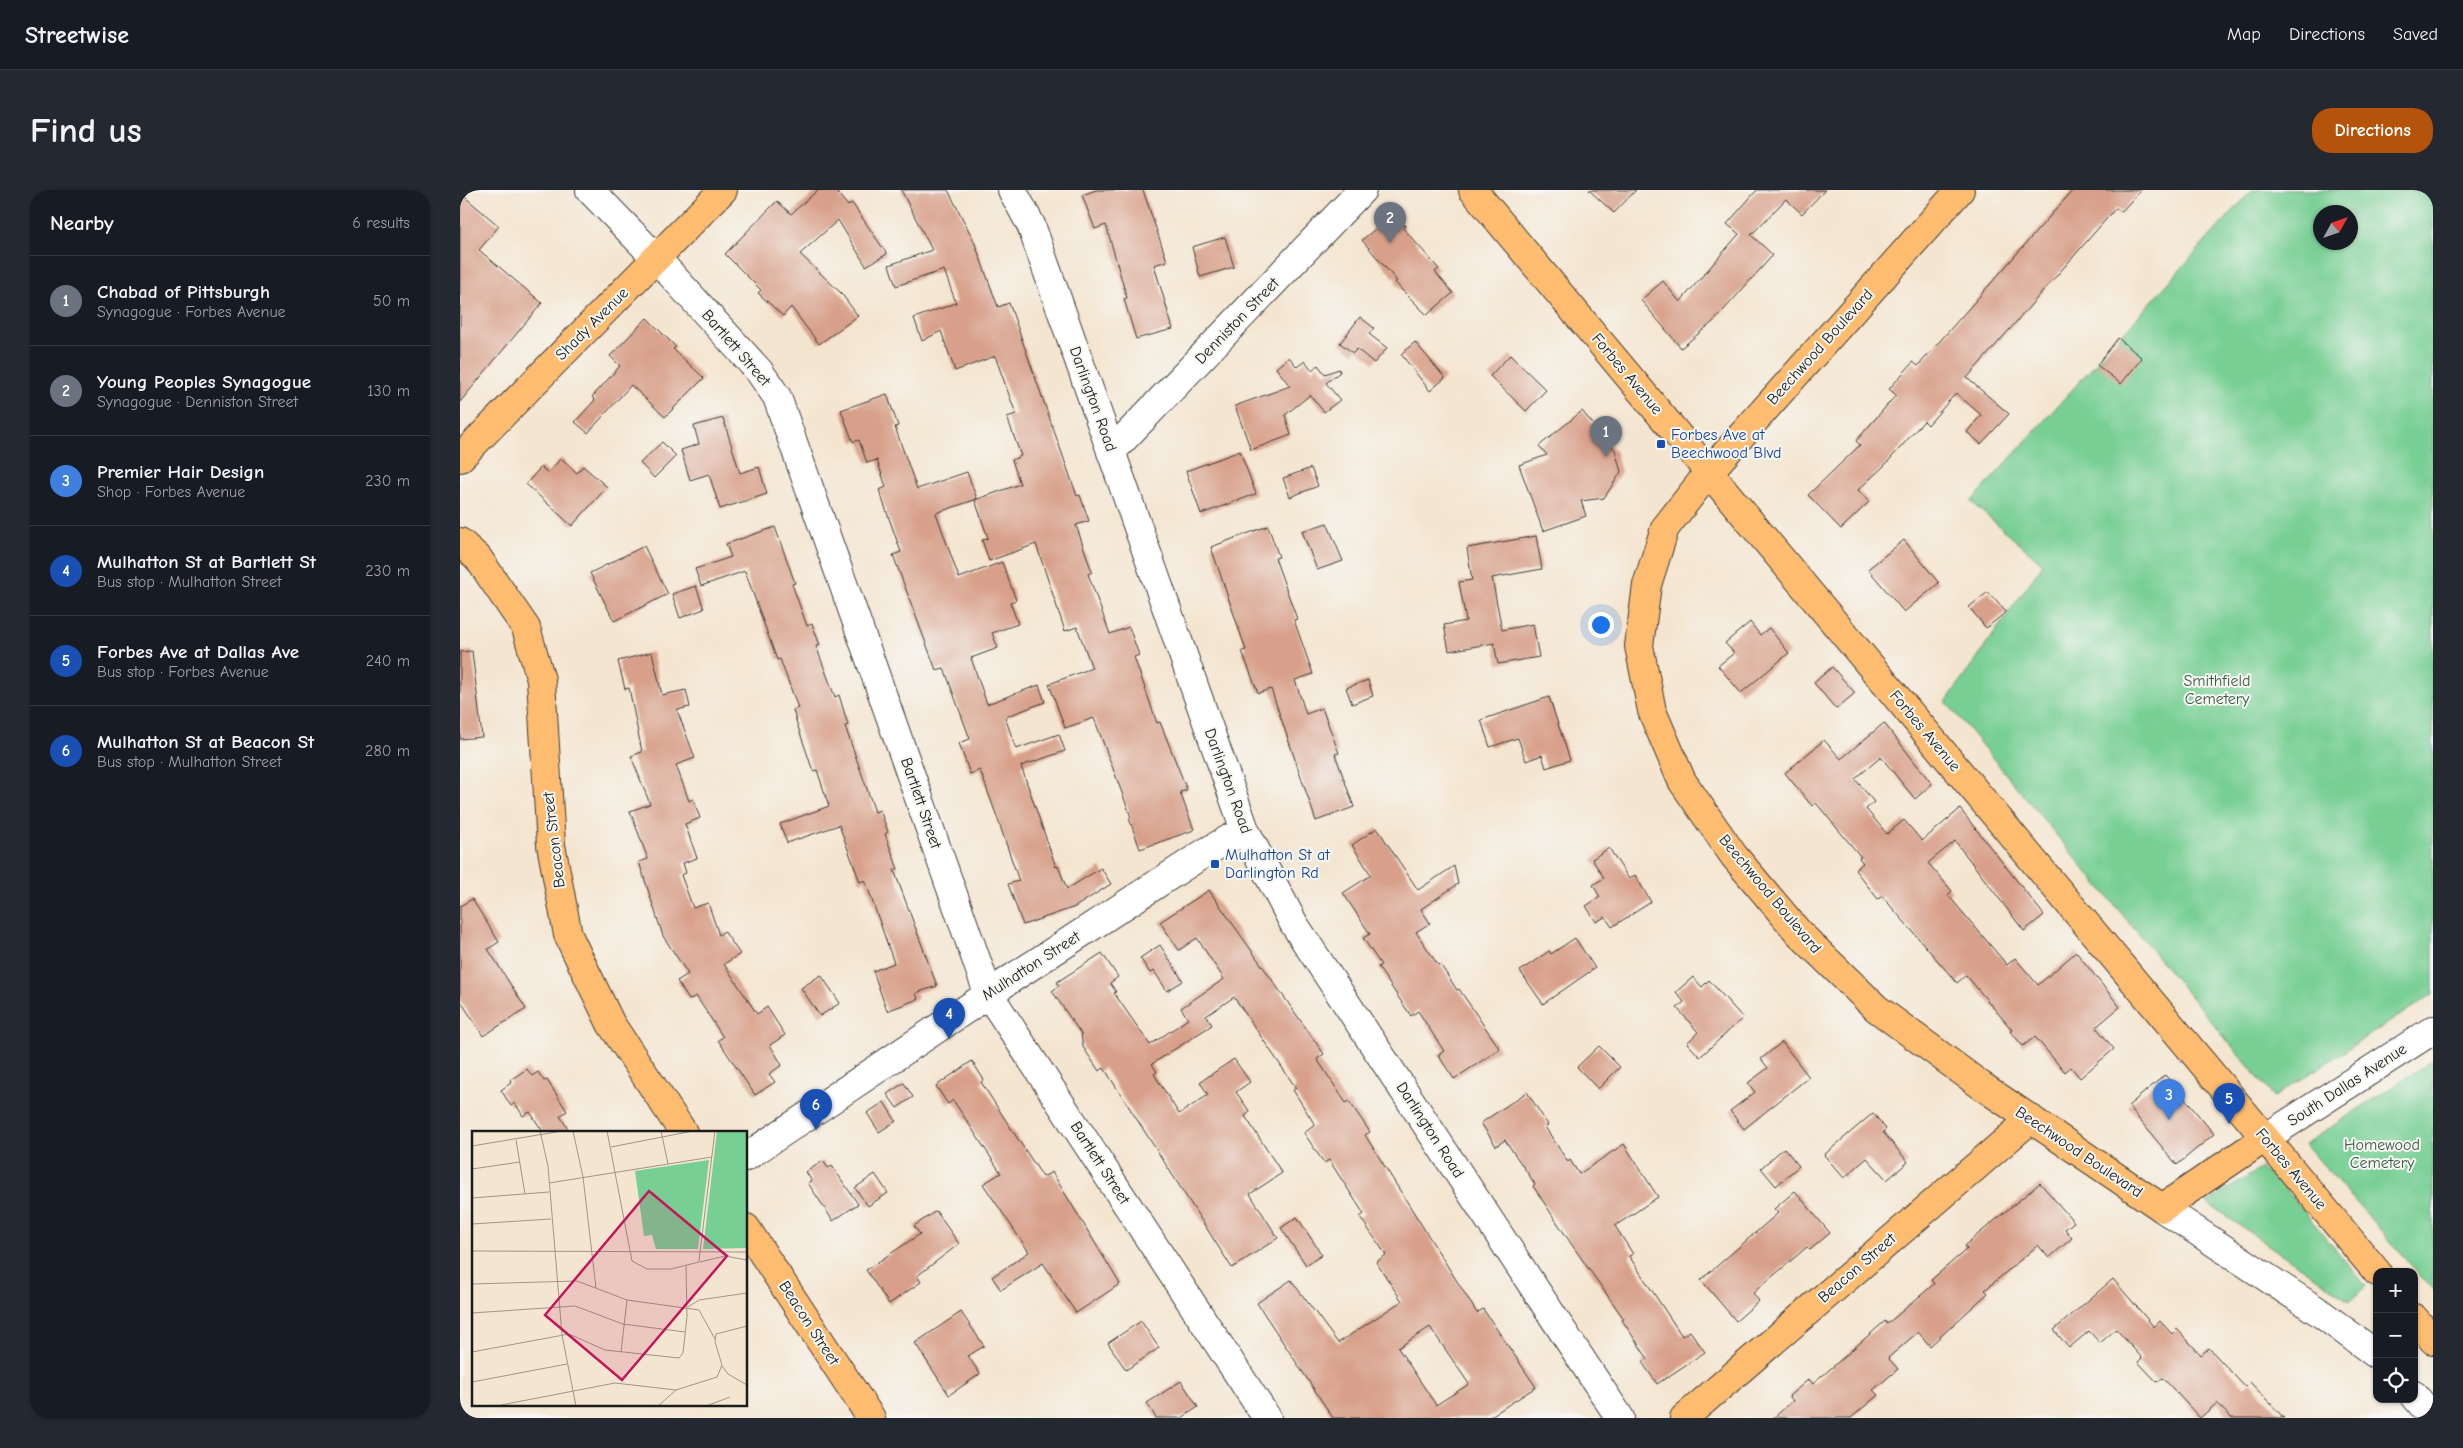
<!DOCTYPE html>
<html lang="en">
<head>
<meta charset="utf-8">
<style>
  body { margin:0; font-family:"Comic Neue",sans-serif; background:#242831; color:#f1f3f6 }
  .controls { position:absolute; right:15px; bottom:15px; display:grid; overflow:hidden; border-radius:10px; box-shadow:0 1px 4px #0004 }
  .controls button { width:45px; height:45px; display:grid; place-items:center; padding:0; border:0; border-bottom:1px solid #363941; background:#171b24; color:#f1f3f6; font:25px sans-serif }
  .compass { position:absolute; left:1853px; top:15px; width:45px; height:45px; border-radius:50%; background:#171b24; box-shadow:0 1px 4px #0004; rotate:50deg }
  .you { position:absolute; left:1140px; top:434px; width:18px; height:18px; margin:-12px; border:4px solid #fff; border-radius:50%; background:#1a73e8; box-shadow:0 0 0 8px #1a73e833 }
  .badge { display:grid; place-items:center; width:32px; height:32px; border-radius:50%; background:#b45309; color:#fff; font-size:16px; font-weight:700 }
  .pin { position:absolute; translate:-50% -41px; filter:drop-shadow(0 1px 2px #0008) }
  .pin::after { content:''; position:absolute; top:26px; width:18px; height:15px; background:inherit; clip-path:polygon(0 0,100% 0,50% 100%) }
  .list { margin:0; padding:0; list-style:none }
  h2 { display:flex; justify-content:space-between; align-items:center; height:65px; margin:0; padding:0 20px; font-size:21px }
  h2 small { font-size:16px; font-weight:400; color:#9ea1a6 }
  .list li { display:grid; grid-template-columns:32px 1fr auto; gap:15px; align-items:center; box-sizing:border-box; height:90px; padding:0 20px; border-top:1px solid #363941 }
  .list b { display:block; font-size:19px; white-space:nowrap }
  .list p { margin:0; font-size:16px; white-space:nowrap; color:#9ea1a6 }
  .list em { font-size:16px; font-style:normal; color:#9ea1a6 }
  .icon { flex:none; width:28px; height:28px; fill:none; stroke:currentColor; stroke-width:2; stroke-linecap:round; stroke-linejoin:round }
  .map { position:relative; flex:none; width:1973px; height:1228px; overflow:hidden; border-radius:20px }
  header { display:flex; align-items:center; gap:30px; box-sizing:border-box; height:70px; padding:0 25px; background:#171b24; border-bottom:1px solid #363941 }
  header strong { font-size:24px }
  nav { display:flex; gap:28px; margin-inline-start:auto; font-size:18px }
  .intro { display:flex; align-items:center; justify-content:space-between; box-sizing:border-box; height:120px; padding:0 30px }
  h1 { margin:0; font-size:35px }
  .button { padding:12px 22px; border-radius:20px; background:#b45309; color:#fff; font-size:18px; font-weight:700 }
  main { display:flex; gap:30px; padding:0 30px }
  aside { flex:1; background:#171b24; border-radius:20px; box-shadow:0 1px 4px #0004 }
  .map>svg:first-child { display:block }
  .green { fill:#78cf94; stroke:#4a7658; fill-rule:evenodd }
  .building { fill:#d8a08a; fill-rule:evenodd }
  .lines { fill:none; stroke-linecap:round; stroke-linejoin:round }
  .minor-casing { stroke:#3c3a37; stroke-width:30 }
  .major-casing { stroke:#3c3a37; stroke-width:30 }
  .minor { stroke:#fff; stroke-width:28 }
  .major { stroke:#fdbc70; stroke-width:28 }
  .transit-dot { fill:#1a4fb4; stroke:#f6f6f2; stroke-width:2 }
  .labels { text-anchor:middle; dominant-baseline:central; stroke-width:4; stroke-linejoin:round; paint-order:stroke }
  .street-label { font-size:16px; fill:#1c1c1c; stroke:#f6f6f2 }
  .transit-label { font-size:16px; fill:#164399; stroke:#f6f6f2; text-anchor:start }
  .park-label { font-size:16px; fill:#3c5b46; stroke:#f6f6f2 }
  .inset-road { fill:none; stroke:#9e9588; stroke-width:1 }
  .view { fill:#c2185b; fill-opacity:0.15; stroke:#c2185b; stroke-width:2.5 }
  .inset-edge { fill:none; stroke:#1c1c1c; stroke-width:2.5 }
</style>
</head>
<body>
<header>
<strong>Streetwise</strong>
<nav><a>Map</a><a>Directions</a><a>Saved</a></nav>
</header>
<div class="intro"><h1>Find us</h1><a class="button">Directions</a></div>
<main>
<aside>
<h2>Nearby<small>6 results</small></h2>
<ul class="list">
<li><span class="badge" style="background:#6b7280">1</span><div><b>Chabad of Pittsburgh</b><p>Synagogue · Forbes Avenue</p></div><em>50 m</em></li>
<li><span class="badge" style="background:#6b7280">2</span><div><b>Young Peoples Synagogue</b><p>Synagogue · Denniston Street</p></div><em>130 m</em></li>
<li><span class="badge" style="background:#3f7fe0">3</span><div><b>Premier Hair Design</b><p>Shop · Forbes Avenue</p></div><em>230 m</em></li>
<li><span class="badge" style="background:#1a4fb4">4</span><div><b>Mulhatton St at Bartlett St</b><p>Bus stop · Mulhatton Street</p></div><em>230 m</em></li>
<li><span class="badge" style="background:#1a4fb4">5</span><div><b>Forbes Ave at Dallas Ave</b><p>Bus stop · Forbes Avenue</p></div><em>240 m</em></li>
<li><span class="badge" style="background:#1a4fb4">6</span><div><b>Mulhatton St at Beacon St</b><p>Bus stop · Mulhatton Street</p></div><em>280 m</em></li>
</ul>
</aside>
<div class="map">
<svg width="1973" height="1228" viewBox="0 0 1973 1228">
  <rect width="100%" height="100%" fill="#f6f6f2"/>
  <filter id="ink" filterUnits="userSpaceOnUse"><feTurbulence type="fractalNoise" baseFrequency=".02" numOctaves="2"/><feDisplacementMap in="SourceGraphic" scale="10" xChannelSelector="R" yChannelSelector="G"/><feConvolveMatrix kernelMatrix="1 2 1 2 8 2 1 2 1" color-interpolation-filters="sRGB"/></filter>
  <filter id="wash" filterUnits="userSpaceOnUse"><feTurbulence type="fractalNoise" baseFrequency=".0096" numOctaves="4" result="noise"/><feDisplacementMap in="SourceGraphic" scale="20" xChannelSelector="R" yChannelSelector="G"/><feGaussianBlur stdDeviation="1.12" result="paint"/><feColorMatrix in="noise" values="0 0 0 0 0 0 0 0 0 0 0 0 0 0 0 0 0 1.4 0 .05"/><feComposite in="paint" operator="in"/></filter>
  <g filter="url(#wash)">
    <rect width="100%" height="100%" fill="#f4e5d0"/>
    <g class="green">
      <path d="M1792 0H1973V804L1814 907 1486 512 1583 374 1511 312ZM1860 22H1890V52H1860Z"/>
      <path d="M1973 870V1100L1845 954Z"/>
      <path d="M1801 978 1808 986 1812 983 1906 1096 1890 1111 1747 1013Z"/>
    </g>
    <g id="blocks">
      <g class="building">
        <path d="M358 0H375L388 16 392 13 427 64 406 76 378 30 340 64 381 103 398 126 359 154 331 117 323 126 298 103 301 100 265 64 317 11 331 24Z"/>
        <path d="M441 0H488L514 51 538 117 549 113 617 306 620 305 629 331 616 335 632 382 628 384 650 444 669 437 679 465 674 467 697 533 700 532 727 600 720 602 734 640 680 659 669 628 671 627 634 528 605 538 589 494 632 478 617 437 605 441 576 354 529 371 522 350 528 348 515 310 560 294 552 270 561 266 547 227 556 224 535 166 495 181 481 141 462 151 454 128 496 113 484 80 436 96 429 75 472 60Z"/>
        <path d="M636 0H683L707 71 694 75 713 139 676 149 664 109 667 108 646 35 635 39 622 5Z"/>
        <path d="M1129 0H1176L1154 23Z"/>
        <path d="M1297 0H1365L1342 24 1326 9 1291 45 1313 65 1254 131 1221 158 1181 110 1203 91 1220 112 1279 44 1267 34Z"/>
        <path d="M1613 0H1681L1661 22 1656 18 1507 188 1549 224 1521 254 1507 242 1521 225 1496 203 1468 235 1464 231 1424 276 1398 300 1409 312 1381 339 1348 305 1400 255 1396 251 1436 205 1429 199 1453 172 1458 176Z"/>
        <path d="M0 3 39 36 19 60 82 113 0 212Z"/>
        <path d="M934 23 945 36 943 38 979 79 975 82 993 103 967 125 941 99 935 92 937 91 902 50Z"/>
        <path d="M765 47 774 77 740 87 732 57Z"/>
        <path d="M900 127 914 138 909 144 927 158 914 173 897 159 893 163 880 153Z"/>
        <path d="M187 128 216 157 213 159 244 188 205 227 171 195 128 243 115 232 135 210 132 207 160 176 150 166Z"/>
        <path d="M1658 148 1682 168 1661 194 1637 175Z"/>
        <path d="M955 152 985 188 970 201 941 164Z"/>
        <path d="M1050 165 1086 200 1066 221 1030 186Z"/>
        <path d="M829 167 837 177 845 171 852 180 858 175 865 184 879 179 880 182 866 193 880 210 864 222 850 205 825 225 831 245 791 260 775 216 830 196 816 178Z"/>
        <path d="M427 204 438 236 435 237 457 299 507 282 517 309 476 323 499 388 542 372 556 410 550 412 558 434 532 443 538 458 511 468 527 514 579 495 585 512 545 527 556 559 599 544 605 561 561 576 596 677 598 676 607 699 641 678 651 694 615 717 563 735 548 694 559 691 537 627 520 580 510 584 499 553 510 549 484 478 476 480 433 365 441 362 419 300 426 297 417 270 407 273 399 250 393 252 381 220Z"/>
        <path d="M1122 221 1155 260 1161 282 1144 308 1121 311 1126 326 1083 341 1059 275 1087 265 1079 256Z"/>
        <path d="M263 228 280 283 299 277 307 304 260 319 249 284 230 290 221 260 239 254 234 236Z"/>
        <path d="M202 252 216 266 194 288 180 273Z"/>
        <path d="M780 261 796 304 741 324 726 281Z"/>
        <path d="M101 268 117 283 123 276 147 297 112 336 66 294 81 277 88 283Z"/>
        <path d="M851 278 858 296 830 307 823 288Z"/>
        <path d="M867 333 883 371 857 380 842 341Z"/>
        <path d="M808 336 819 367 815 368 837 429 834 430 853 484 835 490 846 524 862 518 879 563 875 564 894 617 856 631 811 499 798 503 782 461 786 460 751 357Z"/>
        <path d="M315 337 335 393 332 394 347 436 352 434 360 455 356 456 375 507 379 505 388 535 385 536 415 622 420 620 428 642 425 644 438 679 434 680 477 796 456 803 458 809 427 821 413 781 434 773 405 690 400 692 379 635 327 653 320 634 369 616 357 580 353 581 338 537 333 520 338 518 320 469 317 470 285 381 241 396 235 379 271 367 266 354Z"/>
        <path d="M1076 346 1082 379 1032 388 1042 440 1073 434 1079 467 1038 474 1034 453 989 461 984 435 1006 431 999 392 1012 390 1007 358Z"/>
        <path d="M1444 350 1479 393 1444 422 1408 379Z"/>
        <path d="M184 356 208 404 154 431 130 383Z"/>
        <path d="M236 396 244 419 220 428 212 404Z"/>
        <path d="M1528 402 1546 422 1526 438 1509 417Z"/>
        <path d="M1290 432 1300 445 1309 438 1329 463 1281 503 1258 476 1274 463 1265 453Z"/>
        <path d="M12 461 22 547 0 549V462Z"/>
        <path d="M192 462 202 505 226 500 230 517 217 520 235 568 216 575 229 611 233 609 240 628 225 634 237 668 223 673 226 683 221 685 233 718 248 713 259 745 264 741 280 764 264 774 297 824 307 817 325 845 310 855 322 875 309 884 315 892 295 905 258 850 263 847 236 806 229 810 217 791 228 784 203 746 179 672 188 669 170 621 190 614 171 566 182 562 169 498 165 499 158 471Z"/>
        <path d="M1372 477 1395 503 1376 519 1354 493Z"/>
        <path d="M908 490 913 506 892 514 886 498Z"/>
        <path d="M1089 507 1110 570 1086 578 1082 565 1066 571 1058 548 1030 557 1021 530Z"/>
        <path d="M1424 533 1472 594 1455 609 1421 567 1395 589 1414 612 1406 619 1427 644 1444 630 1462 651 1500 619 1584 725 1564 741 1495 651 1468 673 1492 701 1488 705 1547 775 1555 768 1578 795 1616 762 1660 817 1636 837 1654 859 1620 888 1611 877 1605 882 1575 847 1563 856 1550 841 1552 840 1506 785 1497 793 1422 706 1418 709 1395 680 1403 673 1399 668 1401 667 1356 613 1352 616 1325 583 1364 550 1381 569Z"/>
        <path d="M917 638 958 700 994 676 998 694 961 719 970 733 956 742 978 775 980 774 997 800 999 799 1040 859 994 889 978 865 984 861 958 821 951 826 918 777 921 775 903 748 910 744 883 703 911 685 892 655Z"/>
        <path d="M1149 658 1169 689 1175 685 1191 712 1152 737 1145 727 1136 732 1126 716 1140 707 1133 695 1144 688 1132 669Z"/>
        <path d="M749 700 864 864 857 869 886 913 889 911 910 942 905 945 1017 1123 1023 1119 1076 1197 1028 1228H873L797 1113 831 1090 878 1153 942 1111 916 1072 926 1065 900 1027 904 1024 869 970 864 973 844 943 855 935 833 900 836 898 774 807 746 826 752 835 692 874 697 882 694 884 719 924 748 905 740 892 774 869 790 892 776 902 790 922 785 926 822 983 790 1004 818 1048 772 1078 644 878 639 881 623 857 621 844 592 801 599 796 597 792 642 763 658 787 650 793 656 802 654 803 690 855 728 829 721 818 764 789 737 748 719 760 700 732ZM970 1137 1009 1194 976 1215 938 1158Z"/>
        <path d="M12 709 39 752 28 759 66 819 23 846 0 810V716Z"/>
        <path d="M1115 748 1135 778 1083 814 1060 781 1089 761 1091 764Z"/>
        <path d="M700 755 723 791 707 801 694 781 690 783 680 768Z"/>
        <path d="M361 785 380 813 360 826 341 798Z"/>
        <path d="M1233 787 1242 797 1249 790 1283 828 1240 867 1227 853 1238 842 1217 818 1224 812 1216 802Z"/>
        <path d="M1322 852 1349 887 1284 939 1270 921 1295 902 1288 893 1308 878 1301 869Z"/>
        <path d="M1139 856 1160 877 1138 899 1117 877Z"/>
        <path d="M512 871 524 890 521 892 552 940 583 987 592 982 660 1094 616 1123 583 1073 541 1100 532 1087 569 1062 523 994 541 983 493 910 488 914 476 896Z"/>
        <path d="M67 879 72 886 78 882 84 891 87 890 107 921 100 926 110 942H83L70 922 63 926 55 913 51 916 41 900 51 893 50 890Z"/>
        <path d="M1705 885 1754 944 1717 975 1668 916Z"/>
        <path d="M444 893 453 907 437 918 427 904Z"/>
        <path d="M1067 902 1088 935 1085 937 1108 972 1110 970 1119 984 1164 954 1198 1007 1155 1036 1173 1064 1169 1066 1222 1146 1230 1141 1245 1162 1197 1194 1182 1172 1188 1169 1162 1130 1164 1129 1112 1055 1073 996 1075 994 1045 950 1036 956 1021 933Z"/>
        <path d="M424 912 436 931 419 942 407 923Z"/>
        <path d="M1413 923 1426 939 1423 942 1448 972 1427 990 1407 968 1384 988 1364 965Z"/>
        <path d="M1324 958 1339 976 1316 996 1301 978Z"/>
        <path d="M363 971 368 978 372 976 398 1014 373 1031 348 993 352 991 346 982Z"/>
        <path d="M415 984 428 1003 408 1016 395 998Z"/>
        <path d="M1580 993 1614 1032 1605 1039 1612 1048 1589 1068 1578 1055 1525 1100 1528 1103 1470 1156 1458 1142 1428 1168 1438 1179 1413 1200 1418 1205 1391 1228H1313L1333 1211 1329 1206 1349 1189 1353 1194 1425 1131 1427 1134 1474 1094 1471 1090 1507 1059 1504 1056Z"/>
        <path d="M1335 1001 1370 1043 1350 1060 1347 1057 1293 1103 1299 1111 1276 1131 1241 1090 1318 1023 1314 1019Z"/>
        <path d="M476 1021 499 1054 457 1086 461 1092 429 1114 406 1080 460 1044 454 1036Z"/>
        <path d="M837 1027 862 1065 846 1075 821 1038Z"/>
        <path d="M1653 1089 1694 1137 1700 1131 1712 1144 1717 1139 1741 1165 1749 1158 1785 1197 1790 1192 1824 1228H1771L1757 1213 1740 1228 1703 1188 1697 1192 1678 1172 1682 1168 1656 1139 1640 1153 1629 1141 1609 1158 1594 1140Z"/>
        <path d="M501 1122 524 1156 508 1166 520 1184 489 1205 455 1153Z"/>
        <path d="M681 1131 699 1158 666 1180 648 1153Z"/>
        <path d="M721 1191 738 1217 722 1228H696L687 1213Z"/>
      </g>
    </g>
  </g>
  <g filter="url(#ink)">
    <use href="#blocks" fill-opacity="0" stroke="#3c3a37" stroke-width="1"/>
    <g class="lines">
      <defs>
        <g id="minor">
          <path d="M130 0 196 68 299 181 317 207 528 803 807 1228"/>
          <path d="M552 0 571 35 785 640 834 734 1160 1228"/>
          <path d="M651 262 902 0"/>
          <path d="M1805 948 1973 840"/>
          <path d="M286 967 551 789 746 662 785 640"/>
          <path d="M1702 1018 1859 1122 1917 1165"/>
          <path d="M1954 1205 1973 1228"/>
        </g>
        <g id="major">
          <path d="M1013 0 1917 1082"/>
          <path d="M1500 0 1249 282 1205 338 1187 395 1179 456 1192 521 1222 591 1274 666 1339 743 1416 818 1522 896 1702 1018 1805 948"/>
          <path d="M0 268 263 0"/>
          <path d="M0 352 18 368 66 438 81 490 91 655 108 745 151 834 223 942"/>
          <path d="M286 1038 411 1228"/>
          <path d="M1954 1128 1973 1150"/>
          <path d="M1224 1228 1571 929"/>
        </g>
      </defs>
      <use href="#minor" class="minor-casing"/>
      <use href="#major" class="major-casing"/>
      <use href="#minor" class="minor"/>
      <use href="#major" class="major"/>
    </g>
  </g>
  <g class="transit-dot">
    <rect x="1196" y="249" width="10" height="10" rx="2.5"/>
    <rect x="750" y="669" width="10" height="10" rx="2.5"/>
  </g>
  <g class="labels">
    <g class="street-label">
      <text transform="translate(777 131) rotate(-46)">Denniston Street</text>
      <text transform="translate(132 134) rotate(-45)">Shady Avenue</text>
      <text transform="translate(1360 157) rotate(-48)">Beechwood Boulevard</text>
      <text transform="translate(276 158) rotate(49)">Bartlett Street</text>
      <text transform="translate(1167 184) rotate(50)">Forbes Avenue</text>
      <text transform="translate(633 209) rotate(70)">Darlington Road</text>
      <text transform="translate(1465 541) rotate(50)">Forbes Avenue</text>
      <text transform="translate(768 591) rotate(70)">Darlington Road</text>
      <text transform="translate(461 613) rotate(71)">Bartlett Street</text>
      <text transform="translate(94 650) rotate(-97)">Beacon Street</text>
      <text transform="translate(1310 704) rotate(50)">Beechwood Boulevard</text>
      <text transform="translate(571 776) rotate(-33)">Mulhatton Street</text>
      <text transform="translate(1887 895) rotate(-33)">South Dallas Avenue</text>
      <text transform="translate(970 940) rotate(57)">Darlington Road</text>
      <text transform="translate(1619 962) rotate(34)">Beechwood Boulevard</text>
      <text transform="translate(640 973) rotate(57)">Bartlett Street</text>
      <text transform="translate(1831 979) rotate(50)">Forbes Avenue</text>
      <text transform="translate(1397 1078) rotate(-41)">Beacon Street</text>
      <text transform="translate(349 1133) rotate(57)">Beacon Street</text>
    </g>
    <g class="transit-label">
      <text x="1211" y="245">Forbes Ave at<tspan x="1211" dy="18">Beechwood Blvd</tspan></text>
      <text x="765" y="665">Mulhatton St at<tspan x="765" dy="18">Darlington Rd</tspan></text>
    </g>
    <g class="park-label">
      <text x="1757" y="491">Smithfield<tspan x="1757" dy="18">Cemetery</tspan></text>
      <text x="1922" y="955">Homewood<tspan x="1922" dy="18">Cemetery</tspan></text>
    </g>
  </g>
  <g transform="translate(12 941)">
    <rect width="275" height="275" fill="#f4e5d0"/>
    <path d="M245 0H275V117L231 118ZM237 29 226 118H184L180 104 172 105 163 40Z" fill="#78cf94"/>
    <path class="inset-road" d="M68 0 76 35 90 204 104 275M101 0 111 46 124 157M135 0 160 130 175 138H199L227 131 228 121M189 0 196 33M44 9 53 63M0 15 90 0M139 16 221 0M0 38 48 31M77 52 240 26M0 67 77 61M0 93 79 88M0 120 275 121M228 121 243 0M228 131 253 125 275 129M0 153 105 150 155 169 227 179 243 208M216 176 227 169 275 162M0 182 103 175 151 193 213 201M0 198V228M0 221 97 203 133 219 207 227 211 222 215 186 214 134M149 221 155 169M250 235 256 243 275 254M0 251 95 233M24 275 143 252 204 259M186 275 204 259 245 246 250 234 243 211 244 203 275 195M234 275 258 266"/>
    <path class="view" d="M177 60 255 125 150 249 73 184Z"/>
    <rect width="275" height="275" class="inset-edge"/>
  </g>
</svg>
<div class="controls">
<button>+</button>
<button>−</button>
<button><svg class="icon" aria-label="locate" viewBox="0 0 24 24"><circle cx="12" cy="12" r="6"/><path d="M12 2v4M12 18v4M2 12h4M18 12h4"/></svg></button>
</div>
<svg class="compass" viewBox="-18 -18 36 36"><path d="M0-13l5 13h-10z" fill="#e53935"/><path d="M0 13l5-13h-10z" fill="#9ea1a6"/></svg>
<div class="you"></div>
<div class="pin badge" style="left:1146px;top:267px;background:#6b7280">1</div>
<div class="pin badge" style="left:930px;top:53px;background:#6b7280">2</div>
<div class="pin badge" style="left:1709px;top:930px;background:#3f7fe0">3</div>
<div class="pin badge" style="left:489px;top:849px;background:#1a4fb4">4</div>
<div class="pin badge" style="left:1769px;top:934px;background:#1a4fb4">5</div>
<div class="pin badge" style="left:356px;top:940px;background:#1a4fb4">6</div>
</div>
</main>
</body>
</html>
